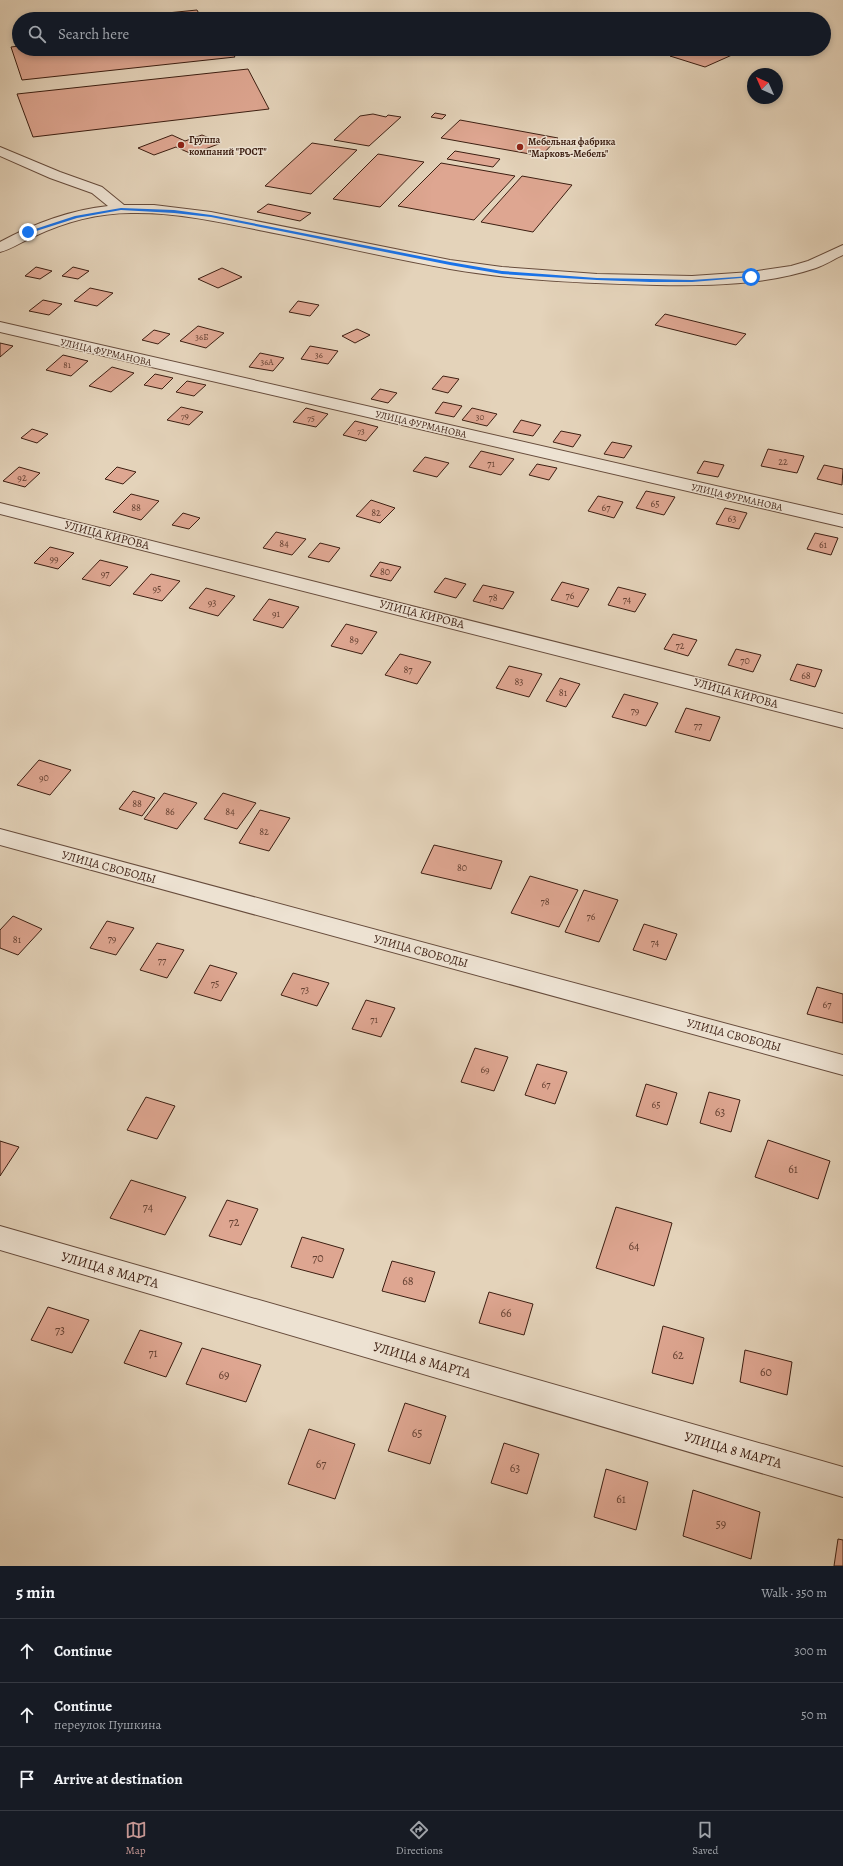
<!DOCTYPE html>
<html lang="en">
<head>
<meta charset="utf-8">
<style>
  body { margin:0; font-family:Alegreya,serif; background:#242831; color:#f1f3f6 }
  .compass { position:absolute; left:747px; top:68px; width:36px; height:36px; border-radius:50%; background:#171b24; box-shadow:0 2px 6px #0003; rotate:315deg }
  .stop { position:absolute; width:12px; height:12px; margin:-9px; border:3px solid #1a73e8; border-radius:50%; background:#fff }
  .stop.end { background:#1a73e8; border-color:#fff; box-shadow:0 1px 4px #0008 }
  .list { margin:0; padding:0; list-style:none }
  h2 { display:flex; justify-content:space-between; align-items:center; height:52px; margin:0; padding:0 16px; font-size:17px }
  h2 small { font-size:13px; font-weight:400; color:#9ea1a6 }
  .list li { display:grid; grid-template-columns:26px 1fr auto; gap:12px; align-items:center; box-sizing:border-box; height:64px; padding:0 16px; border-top:1px solid #363941 }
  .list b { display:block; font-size:15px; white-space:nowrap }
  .list p { margin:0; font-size:13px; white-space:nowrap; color:#9ea1a6 }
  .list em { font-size:13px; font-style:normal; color:#9ea1a6 }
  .icon { flex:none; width:22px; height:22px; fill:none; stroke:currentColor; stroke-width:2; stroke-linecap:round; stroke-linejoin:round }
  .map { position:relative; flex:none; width:843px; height:1566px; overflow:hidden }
  .search { position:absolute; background:#171b24; box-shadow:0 2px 6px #0003; left:12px; right:12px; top:12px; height:44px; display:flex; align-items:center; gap:10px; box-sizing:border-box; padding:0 14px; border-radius:22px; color:#9ea1a6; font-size:15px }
  .sheet { height:244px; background:#171b24 }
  nav { display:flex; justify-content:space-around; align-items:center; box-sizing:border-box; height:56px; border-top:1px solid #363941; background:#171b24; font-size:11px; color:#9ea1a6 }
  nav a { display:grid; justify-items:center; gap:2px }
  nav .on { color:#c59692 }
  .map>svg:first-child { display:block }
  .building { fill:#dea691; stroke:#3d1f12 }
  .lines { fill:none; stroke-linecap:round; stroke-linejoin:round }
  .minor-casing { stroke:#674c3c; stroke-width:2 }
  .minor { fill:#ede2d2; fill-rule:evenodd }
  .route { fill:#1a73e8 }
  .poi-dot { fill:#8f2418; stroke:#ede2d2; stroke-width:1.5 }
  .labels { text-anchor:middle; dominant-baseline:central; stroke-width:3; stroke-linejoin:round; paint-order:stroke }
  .far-number-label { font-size:9px; fill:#654132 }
  .far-poi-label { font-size:10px; font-weight:bold; fill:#3d1f12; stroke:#ede2d2; text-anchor:start }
  .far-street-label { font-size:10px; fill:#3d1f12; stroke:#ede2d2 }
  .number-label { font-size:10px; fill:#654132 }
  .street-label { font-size:12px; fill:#3d1f12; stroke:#ede2d2 }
  .near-number-label { font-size:12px; fill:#654132 }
  .near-street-label { font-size:14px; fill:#3d1f12; stroke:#ede2d2 }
</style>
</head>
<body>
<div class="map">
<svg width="843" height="1566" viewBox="0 0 843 1566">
  <rect width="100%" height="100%" fill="#e4d3ba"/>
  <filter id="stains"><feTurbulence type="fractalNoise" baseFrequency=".005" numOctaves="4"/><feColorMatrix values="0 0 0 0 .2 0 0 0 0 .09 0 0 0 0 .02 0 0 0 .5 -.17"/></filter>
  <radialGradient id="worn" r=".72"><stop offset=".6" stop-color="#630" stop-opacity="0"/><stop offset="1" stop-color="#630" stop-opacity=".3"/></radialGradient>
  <g class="building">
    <path d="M197 10 202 19H107Z"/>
    <path d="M19 46V49H230L235 57 22 80 11 47Z"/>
    <path d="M686 49H712L732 55 705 67 670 56Z"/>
    <path d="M248 69 269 109 33 137 17 94Z"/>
    <path d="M435 113 446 115 442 119 431 117Z"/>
    <path d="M373 114 386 117 388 115 401 117 369 146 334 140 360 116Z"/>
    <path d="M460 120 558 138 541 156 441 138Z"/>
    <path d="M172 135 185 141 202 135 221 143 192 154 176 147 154 155 138 148Z"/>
    <path d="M312 143 357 150 311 194 265 186Z"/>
    <path d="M455 151 500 159 493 167 447 159Z"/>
    <path d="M378 154 424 162 380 207 333 199Z"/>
    <path d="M441 163 515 176 474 220 398 206Z"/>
    <path d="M522 176 572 185 533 232 481 222Z"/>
    <path d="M268 204 311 213 300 221 257 212Z"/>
    <path d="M36 267 52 271 40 279 25 276Z"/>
    <path d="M73 267 89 271 78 279 62 276Z"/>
    <path d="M222 268 242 277 218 288 198 279Z"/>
    <path d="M90 288 113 293 97 306 74 301Z"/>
    <path d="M43 300 62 304 49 315 29 311Z"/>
    <path d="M298 301 319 305 310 316 289 312Z"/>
    <path d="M665 314 746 334 736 345 655 325Z"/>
    <path d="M198 326 224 333 206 348 180 341Z"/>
    <path d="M357 329 370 335 355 343 342 336Z"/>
    <path d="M154 330 170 334 158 344 142 340Z"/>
    <path d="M0 343 13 346 0 357Z"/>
    <path d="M310 346 338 351 328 364 301 359Z"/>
    <path d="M260 353 284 358 273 371 249 367Z"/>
    <path d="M63 355 88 361 71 376 46 370Z"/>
    <path d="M112 367 134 373 111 392 89 386Z"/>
    <path d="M155 374 173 378 162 389 144 385Z"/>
    <path d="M443 376 459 379 448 393 432 389Z"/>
    <path d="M187 381 206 385 194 396 176 392Z"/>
    <path d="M380 389 397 393 388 403 371 399Z"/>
    <path d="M443 402 462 406 454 417 435 413Z"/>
    <path d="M181 407 203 412 189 425 167 420Z"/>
    <path d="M306 408 328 414 316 427 293 422Z"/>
    <path d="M472 408 497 414 487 426 462 420Z"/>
    <path d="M521 420 541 425 533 436 513 432Z"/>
    <path d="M355 421 378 427 366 441 343 435Z"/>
    <path d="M32 429 48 434 37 443 21 438Z"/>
    <path d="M561 431 581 435 573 447 553 442Z"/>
    <path d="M612 442 632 446 624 458 604 454Z"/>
    <path d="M768 449 804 456 797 473 761 466Z"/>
    <path d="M481 451 514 459 501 475 469 467Z"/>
    <path d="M425 457 449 463 437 477 413 471Z"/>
    <path d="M704 461 724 465 718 477 697 473Z"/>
    <path d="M537 464 557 468 549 480 529 475Z"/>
    <path d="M824 465 843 469 842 485 817 479Z"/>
    <path d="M19 467 40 473 25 487 3 481Z"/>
    <path d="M117 467 136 472 123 484 105 479Z"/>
    <path d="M646 491 675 497 664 515 636 508Z"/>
    <path d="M131 494 159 501 141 520 113 512Z"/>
    <path d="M598 496 623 502 614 518 588 511Z"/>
    <path d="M371 500 395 508 380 523 356 516Z"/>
    <path d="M725 508 747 513 739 529 716 524Z"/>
    <path d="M183 513 200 518 189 529 172 525Z"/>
    <path d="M276 532 306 539 292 555 263 548Z"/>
    <path d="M815 533 838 538 831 555 807 549Z"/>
    <path d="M320 543 340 548 329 562 308 557Z"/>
    <path d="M50 547 74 553 58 569 34 563Z"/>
    <path d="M100 560 128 567 110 586 82 579Z"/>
    <path d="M380 562 401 567 391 581 370 576Z"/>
    <path d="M151 574 180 581 162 601 133 594Z"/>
    <path d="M445 578 466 584 456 598 434 592Z"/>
    <path d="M562 582 589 589 578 607 551 600Z"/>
    <path d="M483 585 514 592 503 609 473 601Z"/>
    <path d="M618 587 646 594 635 612 608 605Z"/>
    <path d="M206 588 235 596 218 616 189 608Z"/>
    <path d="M269 599 299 607 283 628 253 620Z"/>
    <path d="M346 624 377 632 362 654 331 646Z"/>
    <path d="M673 634 697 640 688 656 664 649Z"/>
    <path d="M736 649 761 655 753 672 728 665Z"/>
    <path d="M400 654 431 662 417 684 385 675Z"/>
    <path d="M797 664 822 670 815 687 790 680Z"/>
    <path d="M509 666 542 674 529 697 496 688Z"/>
    <path d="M560 678 580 684 566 707 546 701Z"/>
    <path d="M624 694 658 703 646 726 612 717Z"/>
    <path d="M686 708 720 717 710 741 675 732Z"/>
    <path d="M39 760 71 770 50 795 17 785Z"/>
    <path d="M133 791 155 798 142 816 119 809Z"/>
    <path d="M164 793 197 803 177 829 144 819Z"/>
    <path d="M223 793 256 803 237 829 204 819Z"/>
    <path d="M260 810 290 818 269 851 239 843Z"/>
    <path d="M434 845 502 861 491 889 421 873Z"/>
    <path d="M530 876 578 890 559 927 511 913Z"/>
    <path d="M584 890 618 900 599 942 565 932Z"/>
    <path d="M13 916 42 929 18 955 0 948V930Z"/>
    <path d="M107 921 134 928 116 955 90 948Z"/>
    <path d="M644 924 677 934 666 960 633 950Z"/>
    <path d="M157 943 184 950 167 978 140 970Z"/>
    <path d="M210 965 237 973 221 1001 194 993Z"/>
    <path d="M293 973 329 983 317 1006 281 995Z"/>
    <path d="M817 987 843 994V1023L807 1014Z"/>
    <path d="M366 1000 395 1008 381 1037 352 1029Z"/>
    <path d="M475 1048 508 1057 494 1091 461 1082Z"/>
    <path d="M537 1064 567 1072 555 1104 525 1095Z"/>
    <path d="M646 1084 677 1093 667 1125 636 1116Z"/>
    <path d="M709 1092 740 1100 731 1132 700 1123Z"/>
    <path d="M146 1097 175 1106 157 1139 127 1130Z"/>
    <path d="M768 1140 830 1161 818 1199 755 1177Z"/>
    <path d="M0 1141 19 1147 0 1176Z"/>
    <path d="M131 1180 186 1197 165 1235 110 1218Z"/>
    <path d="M227 1200 258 1209 241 1245 209 1236Z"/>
    <path d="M616 1207 672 1223 654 1286 596 1268Z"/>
    <path d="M302 1237 344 1249 333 1278 291 1267Z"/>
    <path d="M392 1261 435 1272 425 1302 382 1291Z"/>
    <path d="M489 1292 533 1304 524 1335 479 1323Z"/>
    <path d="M48 1307 89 1320 72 1353 31 1340Z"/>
    <path d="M663 1326 704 1338 693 1384 652 1373Z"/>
    <path d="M140 1330 182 1343 166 1377 124 1363Z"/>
    <path d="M202 1348 261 1365 246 1402 186 1384Z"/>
    <path d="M745 1350 792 1362 787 1395 740 1382Z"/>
    <path d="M405 1403 446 1416 430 1464 388 1451Z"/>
    <path d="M309 1429 355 1444 335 1499 288 1484Z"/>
    <path d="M504 1443 539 1454 527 1494 491 1483Z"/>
    <path d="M606 1469 648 1482 636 1530 594 1517Z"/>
    <path d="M693 1490 760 1512 751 1559 683 1536Z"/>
    <path d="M838 1539 843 1540V1566H834Z"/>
  </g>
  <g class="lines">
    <defs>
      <g id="minor">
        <path d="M0 147 60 172 102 187 124 205H154L211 212 450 260 502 267 597 274 692 276 751 272 791 266 808 261 843 245V255C834 259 825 265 816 268 766 285 710 286 657 285 588 283 519 281 450 269 388 258 326 243 264 231 220 222 176 212 131 213 98 213 65 222 35 236 23 241 12 249 0 252V242C33 224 70 210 108 206L92 193 50 178 0 156Z"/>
        <path d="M0 322 843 515V527L0 332Z"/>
        <path d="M0 503 843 714V728L0 514Z"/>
        <path d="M0 829 843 1055V1075L0 845Z"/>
        <path d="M0 1226 843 1467V1497L0 1250Z"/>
      </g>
    </defs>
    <use href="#minor" class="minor-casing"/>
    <use href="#minor" class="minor"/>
  </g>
  <path class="route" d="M121 208 174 210 211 215 450 262 502 271 597 278 650 279 692 280 751 276 753 277 692 282H650L597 280 502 274 450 265 211 217 174 213 121 210 77 218 30 233 26 232 75 216Z"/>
  <g class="poi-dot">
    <circle cx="181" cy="145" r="4"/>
    <circle cx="520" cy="147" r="4"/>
  </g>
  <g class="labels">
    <g class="far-number-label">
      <text x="202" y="337">36Б</text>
      <text x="319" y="355">36</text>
      <text x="267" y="362">36А</text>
      <text x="67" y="365">81</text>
      <text x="185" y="416">79</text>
      <text x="480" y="417">30</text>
      <text x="311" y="418">75</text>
      <text x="361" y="431">73</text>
    </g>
    <g class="far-poi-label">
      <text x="189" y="139">Группа<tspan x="189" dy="12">компаний "РОСТ"</tspan></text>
      <text x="528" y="141">Мебельная фабрика<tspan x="528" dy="12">"Марковъ-Мебель"</tspan></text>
    </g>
    <g class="far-street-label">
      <text transform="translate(106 352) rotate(13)">УЛИЦА ФУРМАНОВА</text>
      <text transform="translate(421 424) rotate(13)">УЛИЦА ФУРМАНОВА</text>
      <text transform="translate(737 497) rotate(13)">УЛИЦА ФУРМАНОВА</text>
    </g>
    <g class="number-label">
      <text x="783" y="461">22</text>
      <text x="491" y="463">71</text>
      <text x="22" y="477">92</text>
      <text x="655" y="503">65</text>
      <text x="136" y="507">88</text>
      <text x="606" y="507">67</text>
      <text x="376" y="512">82</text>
      <text x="732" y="518">63</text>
      <text x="284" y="543">84</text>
      <text x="823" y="544">61</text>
      <text x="54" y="558">99</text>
      <text x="385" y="571">80</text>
      <text x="105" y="573">97</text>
      <text x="157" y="588">95</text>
      <text x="570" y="595">76</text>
      <text x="493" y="597">78</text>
      <text x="627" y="599">74</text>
      <text x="212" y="602">93</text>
      <text x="276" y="613">91</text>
      <text x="354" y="639">89</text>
      <text x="680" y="645">72</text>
      <text x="745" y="660">70</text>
      <text x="408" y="669">87</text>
      <text x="806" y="675">68</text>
      <text x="519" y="681">83</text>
      <text x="563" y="692">81</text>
      <text x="635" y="710">79</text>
      <text x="698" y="725">77</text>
      <text x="44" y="777">90</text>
      <text x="137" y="803">88</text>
      <text x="170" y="811">86</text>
      <text x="230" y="811">84</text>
      <text x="264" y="831">82</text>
      <text x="462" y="867">80</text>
      <text x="545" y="901">78</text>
      <text x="591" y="916">76</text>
      <text x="112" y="938">79</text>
      <text x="17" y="939">81</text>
      <text x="655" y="942">74</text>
      <text x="162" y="960">77</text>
      <text x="215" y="983">75</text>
      <text x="305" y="989">73</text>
      <text x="827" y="1004">67</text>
      <text x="374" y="1019">71</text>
      <text x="485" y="1069">69</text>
      <text x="546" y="1084">67</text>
      <text x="656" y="1104">65</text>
    </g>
    <g class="street-label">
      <text transform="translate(107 535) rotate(14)">УЛИЦА КИРОВА</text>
      <text transform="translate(422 614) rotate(14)">УЛИЦА КИРОВА</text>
      <text transform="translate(736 693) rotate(15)">УЛИЦА КИРОВА</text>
      <text transform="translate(109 867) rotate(15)">УЛИЦА СВОБОДЫ</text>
      <text transform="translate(421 951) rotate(15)">УЛИЦА СВОБОДЫ</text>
      <text transform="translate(734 1035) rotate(15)">УЛИЦА СВОБОДЫ</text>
    </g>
    <g class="near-number-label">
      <text x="720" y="1112">63</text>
      <text x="793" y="1169">61</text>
      <text x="148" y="1207">74</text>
      <text x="234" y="1222">72</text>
      <text x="634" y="1246">64</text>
      <text x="318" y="1258">70</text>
      <text x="408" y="1281">68</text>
      <text x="506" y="1313">66</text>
      <text x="60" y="1330">73</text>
      <text x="153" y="1353">71</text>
      <text x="678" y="1355">62</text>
      <text x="766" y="1372">60</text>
      <text x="224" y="1375">69</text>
      <text x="417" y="1433">65</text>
      <text x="321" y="1464">67</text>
      <text x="515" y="1468">63</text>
      <text x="621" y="1499">61</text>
      <text x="721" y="1524">59</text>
    </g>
    <g class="near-street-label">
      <text transform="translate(110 1270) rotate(16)">УЛИЦА 8 МАРТА</text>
      <text transform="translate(422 1360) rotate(16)">УЛИЦА 8 МАРТА</text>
      <text transform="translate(733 1450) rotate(16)">УЛИЦА 8 МАРТА</text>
    </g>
  </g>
  <rect width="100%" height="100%" filter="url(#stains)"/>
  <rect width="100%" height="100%" fill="url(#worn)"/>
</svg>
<svg class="compass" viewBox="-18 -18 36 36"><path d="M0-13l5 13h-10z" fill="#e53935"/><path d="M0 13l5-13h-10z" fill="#9ea1a6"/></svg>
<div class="stop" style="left:751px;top:277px"></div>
<div class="stop end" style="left:28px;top:232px"></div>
<div class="search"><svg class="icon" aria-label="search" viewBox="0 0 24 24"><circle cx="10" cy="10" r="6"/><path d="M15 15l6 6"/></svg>Search here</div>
</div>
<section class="sheet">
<h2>5 min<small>Walk · 350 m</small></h2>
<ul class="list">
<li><svg class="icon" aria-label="ahead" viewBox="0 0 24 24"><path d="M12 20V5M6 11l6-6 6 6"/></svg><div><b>Continue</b></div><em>300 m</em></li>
<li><svg class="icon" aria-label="ahead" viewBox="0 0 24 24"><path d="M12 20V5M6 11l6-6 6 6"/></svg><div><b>Continue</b><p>переулок Пушкина</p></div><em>50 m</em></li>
<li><svg class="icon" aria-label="arrive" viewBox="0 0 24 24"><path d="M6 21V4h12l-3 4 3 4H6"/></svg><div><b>Arrive at destination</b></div></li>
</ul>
</section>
<nav>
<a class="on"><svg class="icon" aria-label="map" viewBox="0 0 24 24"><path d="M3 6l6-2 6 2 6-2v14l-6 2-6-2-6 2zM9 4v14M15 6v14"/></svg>Map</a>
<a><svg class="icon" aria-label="directions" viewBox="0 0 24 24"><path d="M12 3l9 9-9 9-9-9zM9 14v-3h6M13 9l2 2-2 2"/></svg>Directions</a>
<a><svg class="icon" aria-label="saved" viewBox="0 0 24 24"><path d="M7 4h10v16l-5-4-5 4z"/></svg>Saved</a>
</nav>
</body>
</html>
